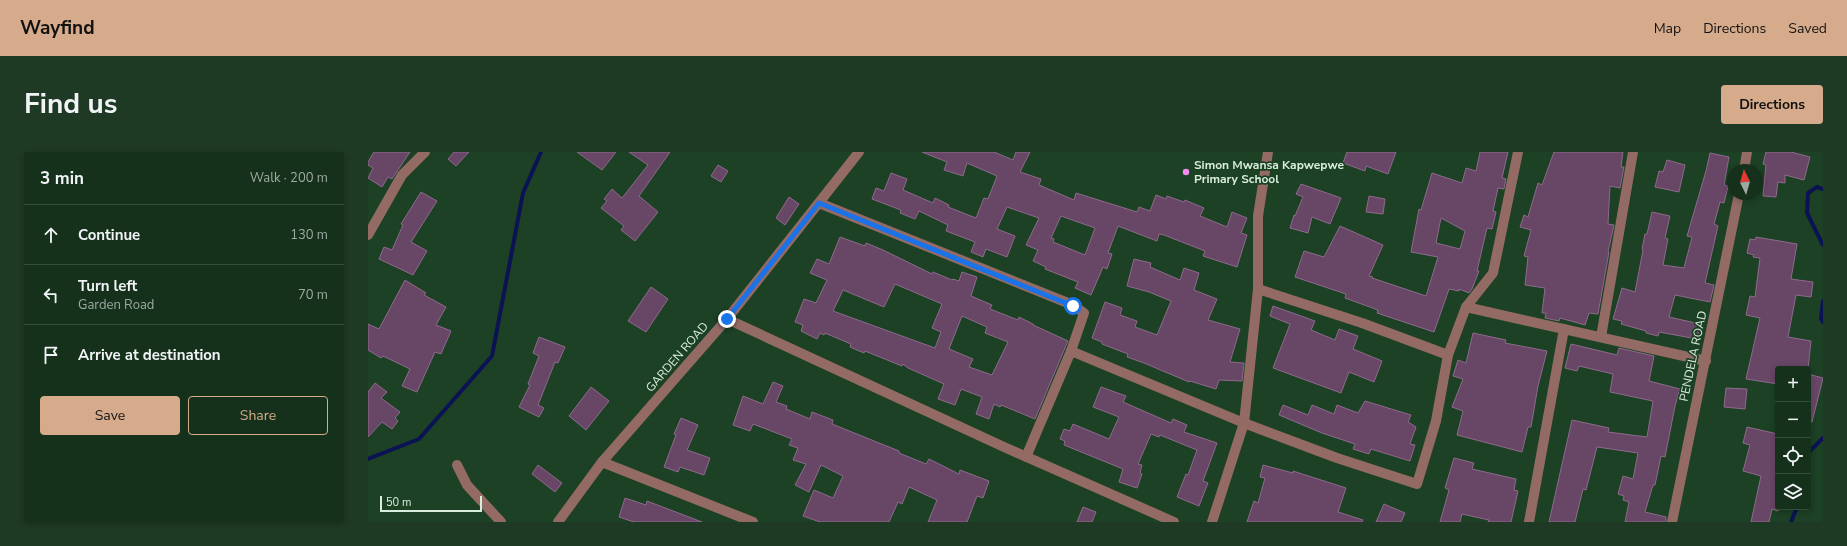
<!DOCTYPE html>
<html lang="en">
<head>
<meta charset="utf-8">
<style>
  body { margin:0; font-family:"Nunito Sans",sans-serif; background:#1e3924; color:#f1f3f6 }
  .controls { position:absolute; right:12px; bottom:12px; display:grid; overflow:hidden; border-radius:4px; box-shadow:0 2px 6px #0003 }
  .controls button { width:36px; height:36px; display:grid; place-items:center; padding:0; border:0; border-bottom:1px solid #344c3a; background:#15311b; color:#f1f3f6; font:20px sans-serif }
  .compass { position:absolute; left:1359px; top:12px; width:36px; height:36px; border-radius:50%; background:#15311b; box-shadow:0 2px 6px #0003; rotate:355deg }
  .scale { position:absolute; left:12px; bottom:10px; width:102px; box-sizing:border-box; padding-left:4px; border:2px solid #d8eddb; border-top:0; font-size:11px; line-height:14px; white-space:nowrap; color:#d8eddb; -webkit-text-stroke:3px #1c4124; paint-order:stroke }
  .stop { position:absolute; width:12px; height:12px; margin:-9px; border:3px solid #1a73e8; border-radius:50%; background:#fff }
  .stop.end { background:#1a73e8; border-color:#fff; box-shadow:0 1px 4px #0008 }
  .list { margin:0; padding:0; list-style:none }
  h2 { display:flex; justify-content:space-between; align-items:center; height:52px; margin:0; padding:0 16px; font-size:17px }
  h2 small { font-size:13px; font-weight:400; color:#9da9a3 }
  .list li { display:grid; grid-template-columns:26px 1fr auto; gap:12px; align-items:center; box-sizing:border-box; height:60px; padding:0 16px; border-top:1px solid #344c3a }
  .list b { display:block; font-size:15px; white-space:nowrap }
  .list p { margin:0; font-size:13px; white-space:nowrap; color:#9da9a3 }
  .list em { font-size:13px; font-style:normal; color:#9da9a3 }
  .actions { display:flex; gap:8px; padding:12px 16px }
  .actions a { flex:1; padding:9px 0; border:1px solid #d6ab8b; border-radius:4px; text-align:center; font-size:14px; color:#d6ab8b }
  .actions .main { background:#d6ab8b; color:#111 }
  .icon { flex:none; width:22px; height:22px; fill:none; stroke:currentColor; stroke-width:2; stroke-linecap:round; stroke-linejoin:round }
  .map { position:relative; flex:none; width:1455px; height:370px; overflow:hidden; border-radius:4px }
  header { display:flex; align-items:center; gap:24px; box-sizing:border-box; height:56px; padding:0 20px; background:#d6ab8b; color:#111 }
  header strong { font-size:19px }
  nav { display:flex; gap:22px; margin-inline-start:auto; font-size:14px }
  .intro { display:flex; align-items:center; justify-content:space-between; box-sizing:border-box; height:96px; padding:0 24px }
  h1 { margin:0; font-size:28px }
  .button { padding:10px 18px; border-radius:4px; background:#d6ab8b; color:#111; font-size:14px; font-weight:700 }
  main { display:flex; gap:24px; padding:0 24px }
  aside { flex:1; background:#15311b; border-radius:4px; box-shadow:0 2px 6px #0003 }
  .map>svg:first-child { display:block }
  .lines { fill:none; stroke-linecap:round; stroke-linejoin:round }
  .stream { stroke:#0b1355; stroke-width:4 }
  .building { fill:#684666; stroke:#8e6a8c; fill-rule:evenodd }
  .minor { stroke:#936b64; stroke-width:10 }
  .route { stroke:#1a73e8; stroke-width:5 }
  .poi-dot { fill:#f489ef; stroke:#1c4124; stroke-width:1.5 }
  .labels { text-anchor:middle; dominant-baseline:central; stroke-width:3.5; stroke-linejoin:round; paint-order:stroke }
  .poi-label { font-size:12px; font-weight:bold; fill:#d8eddb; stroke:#1c4124; text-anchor:start }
  .street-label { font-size:12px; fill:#d8eddb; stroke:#1c4124 }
</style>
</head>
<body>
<header>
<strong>Wayfind</strong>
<nav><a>Map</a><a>Directions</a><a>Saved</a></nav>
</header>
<div class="intro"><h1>Find us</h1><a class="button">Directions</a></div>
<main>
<aside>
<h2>3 min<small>Walk · 200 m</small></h2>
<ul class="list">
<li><svg class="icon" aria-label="ahead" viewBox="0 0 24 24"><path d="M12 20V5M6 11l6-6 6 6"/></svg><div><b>Continue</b></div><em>130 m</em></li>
<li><svg class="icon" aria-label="left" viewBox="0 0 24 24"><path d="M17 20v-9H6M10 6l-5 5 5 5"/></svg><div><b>Turn left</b><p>Garden Road</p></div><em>70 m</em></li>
<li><svg class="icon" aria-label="arrive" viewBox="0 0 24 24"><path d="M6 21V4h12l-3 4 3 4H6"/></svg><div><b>Arrive at destination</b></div></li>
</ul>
<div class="actions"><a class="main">Save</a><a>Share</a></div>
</aside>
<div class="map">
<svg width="1455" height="370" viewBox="0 0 1455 370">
  <rect width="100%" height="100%" fill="#1c4124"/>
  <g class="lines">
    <g class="stream">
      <path d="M1455 37 1449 35 1440 41 1439 61 1455 93"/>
      <path d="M1455 149 1453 166 1455 170"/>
      <path d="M1440 303 1442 299 1455 286"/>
      <path d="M0 307 51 287 124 204 155 41 173 0"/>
      <path d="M1423 370 1429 355"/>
    </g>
  </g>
  <g class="building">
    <path d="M6 0H42L24 27 20 25 14 35 0 26 5 16 0 13V10Z"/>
    <path d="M86 0H101L88 14 80 7Z"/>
    <path d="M209 0H248L234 18Z"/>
    <path d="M261 0H302L271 44 290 60 267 89 253 78 256 74 233 56 239 49 236 47 244 37 254 46 280 13Z"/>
    <path d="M554 0H626L645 8 648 0H662L652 20 673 27 671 33 706 48 708 41 769 60 771 55 782 59 788 43 798 47 799 44 816 50 817 48 836 56 832 64 859 75 864 60 879 66 873 81 879 83 869 115 835 104 837 99 796 83 791 82 789 89 750 74 740 101 744 102 739 117 735 115 723 143 707 136 710 130 677 117 678 115 665 109 670 98 658 93 671 66 639 55 629 77 647 84 639 105 618 97 615 105 603 100 607 90 578 79 580 73 551 59 547 67 532 61 533 58 504 47 508 36 516 39 523 21 539 27 535 38 565 51 567 46 581 53 580 55 608 66 616 46 620 47 629 24 599 11 595 24 576 18 579 10ZM693 64 727 76 717 103 685 90 686 87 683 86Z"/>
    <path d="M979 0H1028L1020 22 998 14 997 19 975 11Z"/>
    <path d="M1112 0H1140L1134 26 1138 27 1136 37 1130 36 1125 59 1128 60 1124 77 1119 76 1109 119H1111L1104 137 1101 141 1091 137V139L1081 137 1066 180 1009 161 1010 158 977 146 978 142 927 125 936 99 956 105 972 74 1015 93 1001 124 1005 125 1004 126 1058 144 1070 105 1043 100 1051 57 1053 58 1064 21 1094 31 1098 16 1108 19ZM1073 66 1097 79 1092 97 1068 91Z"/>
    <path d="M1186 0H1255L1253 15H1256L1252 36 1242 34 1240 72 1246 73 1240 100H1241L1230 162 1221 161 1217 173 1192 166 1191 169 1177 166 1178 161H1174L1177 136 1157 133 1160 105 1156 104 1163 78 1152 75 1156 63 1160 65 1170 31 1174 33Z"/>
    <path d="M1398 0H1423L1442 5 1436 28 1417 23V31L1410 30 1408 45 1395 44 1398 13 1395 12Z"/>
    <path d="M1342 1 1361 5 1356 33 1360 34 1356 51 1352 50 1346 72 1350 74 1337 131 1346 133 1342 150 1307 143 1301 165 1332 172 1329 187 1291 180 1290 184 1278 181V179L1253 172 1254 169 1245 167 1254 136 1267 140 1275 98 1274 97 1277 82H1279L1284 60 1302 64 1297 86 1300 87 1295 113 1316 116 1324 85 1319 84 1338 19Z"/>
    <path d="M1299 8 1317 13 1311 40 1287 35 1291 19 1295 20Z"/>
    <path d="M350 13 360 19 353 30 343 24Z"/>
    <path d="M933 32 973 46 962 72 944 65 940 81 922 76 926 63 927 64 935 45 928 42Z"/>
    <path d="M53 40 69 49 43 90 59 99 45 123 11 107 16 95 24 98 35 73 33 72Z"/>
    <path d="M1001 44 1017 47 1015 62 998 60Z"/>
    <path d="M421 45 431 52 417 73 408 66Z"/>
    <path d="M472 85 497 94 498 91 515 98 564 122 565 120 584 128 585 127 591 129 594 120 609 125 603 144 624 153 622 157 650 168 651 165 665 172V173L700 189 667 267 633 253 632 255 626 252 621 267 608 262 614 245 593 237 587 253 570 247 576 232 540 216 535 212 534 214 497 199 496 201 482 195 483 192 457 181 456 183 452 181 449 187 433 179 435 173 427 170 436 147 448 151 459 128 442 121 449 107 461 112ZM527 132 574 152 564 176 573 180 567 196 465 159 475 138 516 155ZM594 164 619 175 617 181 640 190 624 223 601 215 605 207 581 197Z"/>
    <path d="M1388 85 1429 92 1423 127 1445 130 1443 145 1428 143 1420 185 1443 189 1440 217H1410V232L1378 227 1392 166 1378 163 1382 144 1387 145 1392 106 1385 105 1386 103 1379 101 1382 87 1387 88Z"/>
    <path d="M766 107 783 111 782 115 812 128 816 116 831 121 826 138 849 147 840 168 872 177 862 210 876 211 874 229 851 228 848 237 822 229 821 230 776 211 759 205 760 202 734 192V190L724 186 737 150 754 156 752 163 769 169 767 175 789 183 803 149 781 140 759 134Z"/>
    <path d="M37 128 58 141 56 143 78 155 68 173 83 179 73 202 67 200 49 240 34 234 42 217 15 204 13 206 0 198V172L11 177Z"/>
    <path d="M283 135 300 147 278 180 260 169Z"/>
    <path d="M905 154 947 169 943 178 967 188 971 177 990 184 985 197 1014 209 1006 230 981 220 973 241 905 216 922 172 902 164Z"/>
    <path d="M1105 181 1138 188 1137 191 1179 199 1170 234 1163 275H1160L1154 300 1089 283 1095 259 1084 255 1095 227 1085 224 1090 208 1098 211Z"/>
    <path d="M171 185 197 195 190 211 187 210 170 253 176 256 171 265 151 255 162 233 160 232 171 204 165 201Z"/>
    <path d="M1203 192 1249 203 1251 196 1286 204 1281 229 1312 237 1307 254 1297 305 1293 304 1287 333H1285L1277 360 1298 365V370H1257L1261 350 1255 348 1256 344 1250 342 1255 324 1265 327 1270 301 1229 295 1218 338 1215 337 1207 370H1181L1204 268 1241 276 1240 280 1279 285 1285 249 1242 240 1245 222 1211 214 1209 219 1197 216Z"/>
    <path d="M1440 222 1455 226 1444 270 1440 269Z"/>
    <path d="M405 230 415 234 408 250 419 254 418 257 442 267 444 260 465 268 464 272 531 299V301L558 312 561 307 591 322 592 318 621 329 615 346 609 344 599 370H560L569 348 541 335 534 352 530 350 521 370H452L435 364 446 338 465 346 475 324 453 313 441 340 427 333 438 312 425 308 430 296 421 293 424 287 385 272 382 279 365 273 375 244 395 252Z"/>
    <path d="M7 231 19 240 13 246 32 260 27 266 30 269 24 277 14 270 0 285V240Z"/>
    <path d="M223 235 241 249 218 278 201 264Z"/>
    <path d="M733 235 758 244 755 250 803 271 805 267 819 273 816 280 849 291 835 329 840 331 831 354 809 345 818 322 820 323 829 298 792 283 791 285 783 282 770 312 774 313 772 321 774 322 769 336 751 330 755 317 696 293 697 289 692 287 696 277 702 279 705 272 741 287 751 265 725 255Z"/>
    <path d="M1358 236 1379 237 1377 257 1356 255Z"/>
    <path d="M997 249 1043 263 1040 270 1048 275 1042 292 1047 293 1042 309 1003 297 1001 302 985 297 987 292 954 281 911 263 915 253 940 263 944 253 966 262 969 253 990 261Z"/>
    <path d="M313 266 330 273 319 298 342 306 336 323 312 315 310 320 296 315 308 283 306 282Z"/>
    <path d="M1379 275 1410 282V296L1407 310H1410V359L1404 357 1401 370H1383L1393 324 1375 319 1382 293 1375 291Z"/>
    <path d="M1086 306 1106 311 1104 317 1148 327 1146 338 1150 339 1143 370H1120L1121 368 1094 362 1092 370H1072L1081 338 1077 336Z"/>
    <path d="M170 313 194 331 187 340 164 322Z"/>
    <path d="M895 313 925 321V319L978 336 970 360 995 368 994 370H879L886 349 890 351 897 326 892 325Z"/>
    <path d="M257 346 278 353 279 349 334 370H266L251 365Z"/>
    <path d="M1016 352 1037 361 1033 370H1008Z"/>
    <path d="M715 355 728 360 724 370H709Z"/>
  </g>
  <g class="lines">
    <g class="minor">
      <path d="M1376 18 1379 0"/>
      <path d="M451 51 705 153 716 161 703 199 658 305"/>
      <path d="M0 83 34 23 57 0"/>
      <path d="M890 137 994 171 1080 203"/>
      <path d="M1098 155 1338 209"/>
      <path d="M359 167 636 295 806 370"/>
      <path d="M1233 185 1265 0"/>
      <path d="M703 199 876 271 969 306 1049 332 1068 269 1080 203 1098 155 1125 121 1150 0"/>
      <path d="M234 310 385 370"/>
      <path d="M89 313 99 333 133 370"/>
      <path d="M190 370 234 310 359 167 491 0"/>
      <path d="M844 370 876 271 890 137V64L900 0"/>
      <path d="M1161 370 1196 177"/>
      <path d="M1304 370 1371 42"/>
    </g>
  </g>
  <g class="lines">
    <path class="route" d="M359 167 451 51 705 154"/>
  </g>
  <circle class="poi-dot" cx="818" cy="20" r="4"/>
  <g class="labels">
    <g class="poi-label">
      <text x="826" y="13">Simon Mwansa Kapwepwe<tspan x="826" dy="14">Primary School</tspan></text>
    </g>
    <g class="street-label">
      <text transform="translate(1325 204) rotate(-78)">PENDELA ROAD</text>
      <text transform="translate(309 205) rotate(-49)">GARDEN ROAD</text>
    </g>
  </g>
</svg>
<div class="controls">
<button>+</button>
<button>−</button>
<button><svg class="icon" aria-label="locate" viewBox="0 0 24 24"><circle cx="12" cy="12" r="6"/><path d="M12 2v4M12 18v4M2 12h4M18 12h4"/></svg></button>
<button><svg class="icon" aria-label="layers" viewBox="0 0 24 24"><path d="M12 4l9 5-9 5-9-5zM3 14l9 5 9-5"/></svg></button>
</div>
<svg class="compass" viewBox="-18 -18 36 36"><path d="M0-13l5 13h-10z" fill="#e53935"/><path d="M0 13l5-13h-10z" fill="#9da9a3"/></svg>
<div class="scale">50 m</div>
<div class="stop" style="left:705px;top:154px"></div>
<div class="stop end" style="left:359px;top:167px"></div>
</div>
</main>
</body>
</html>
